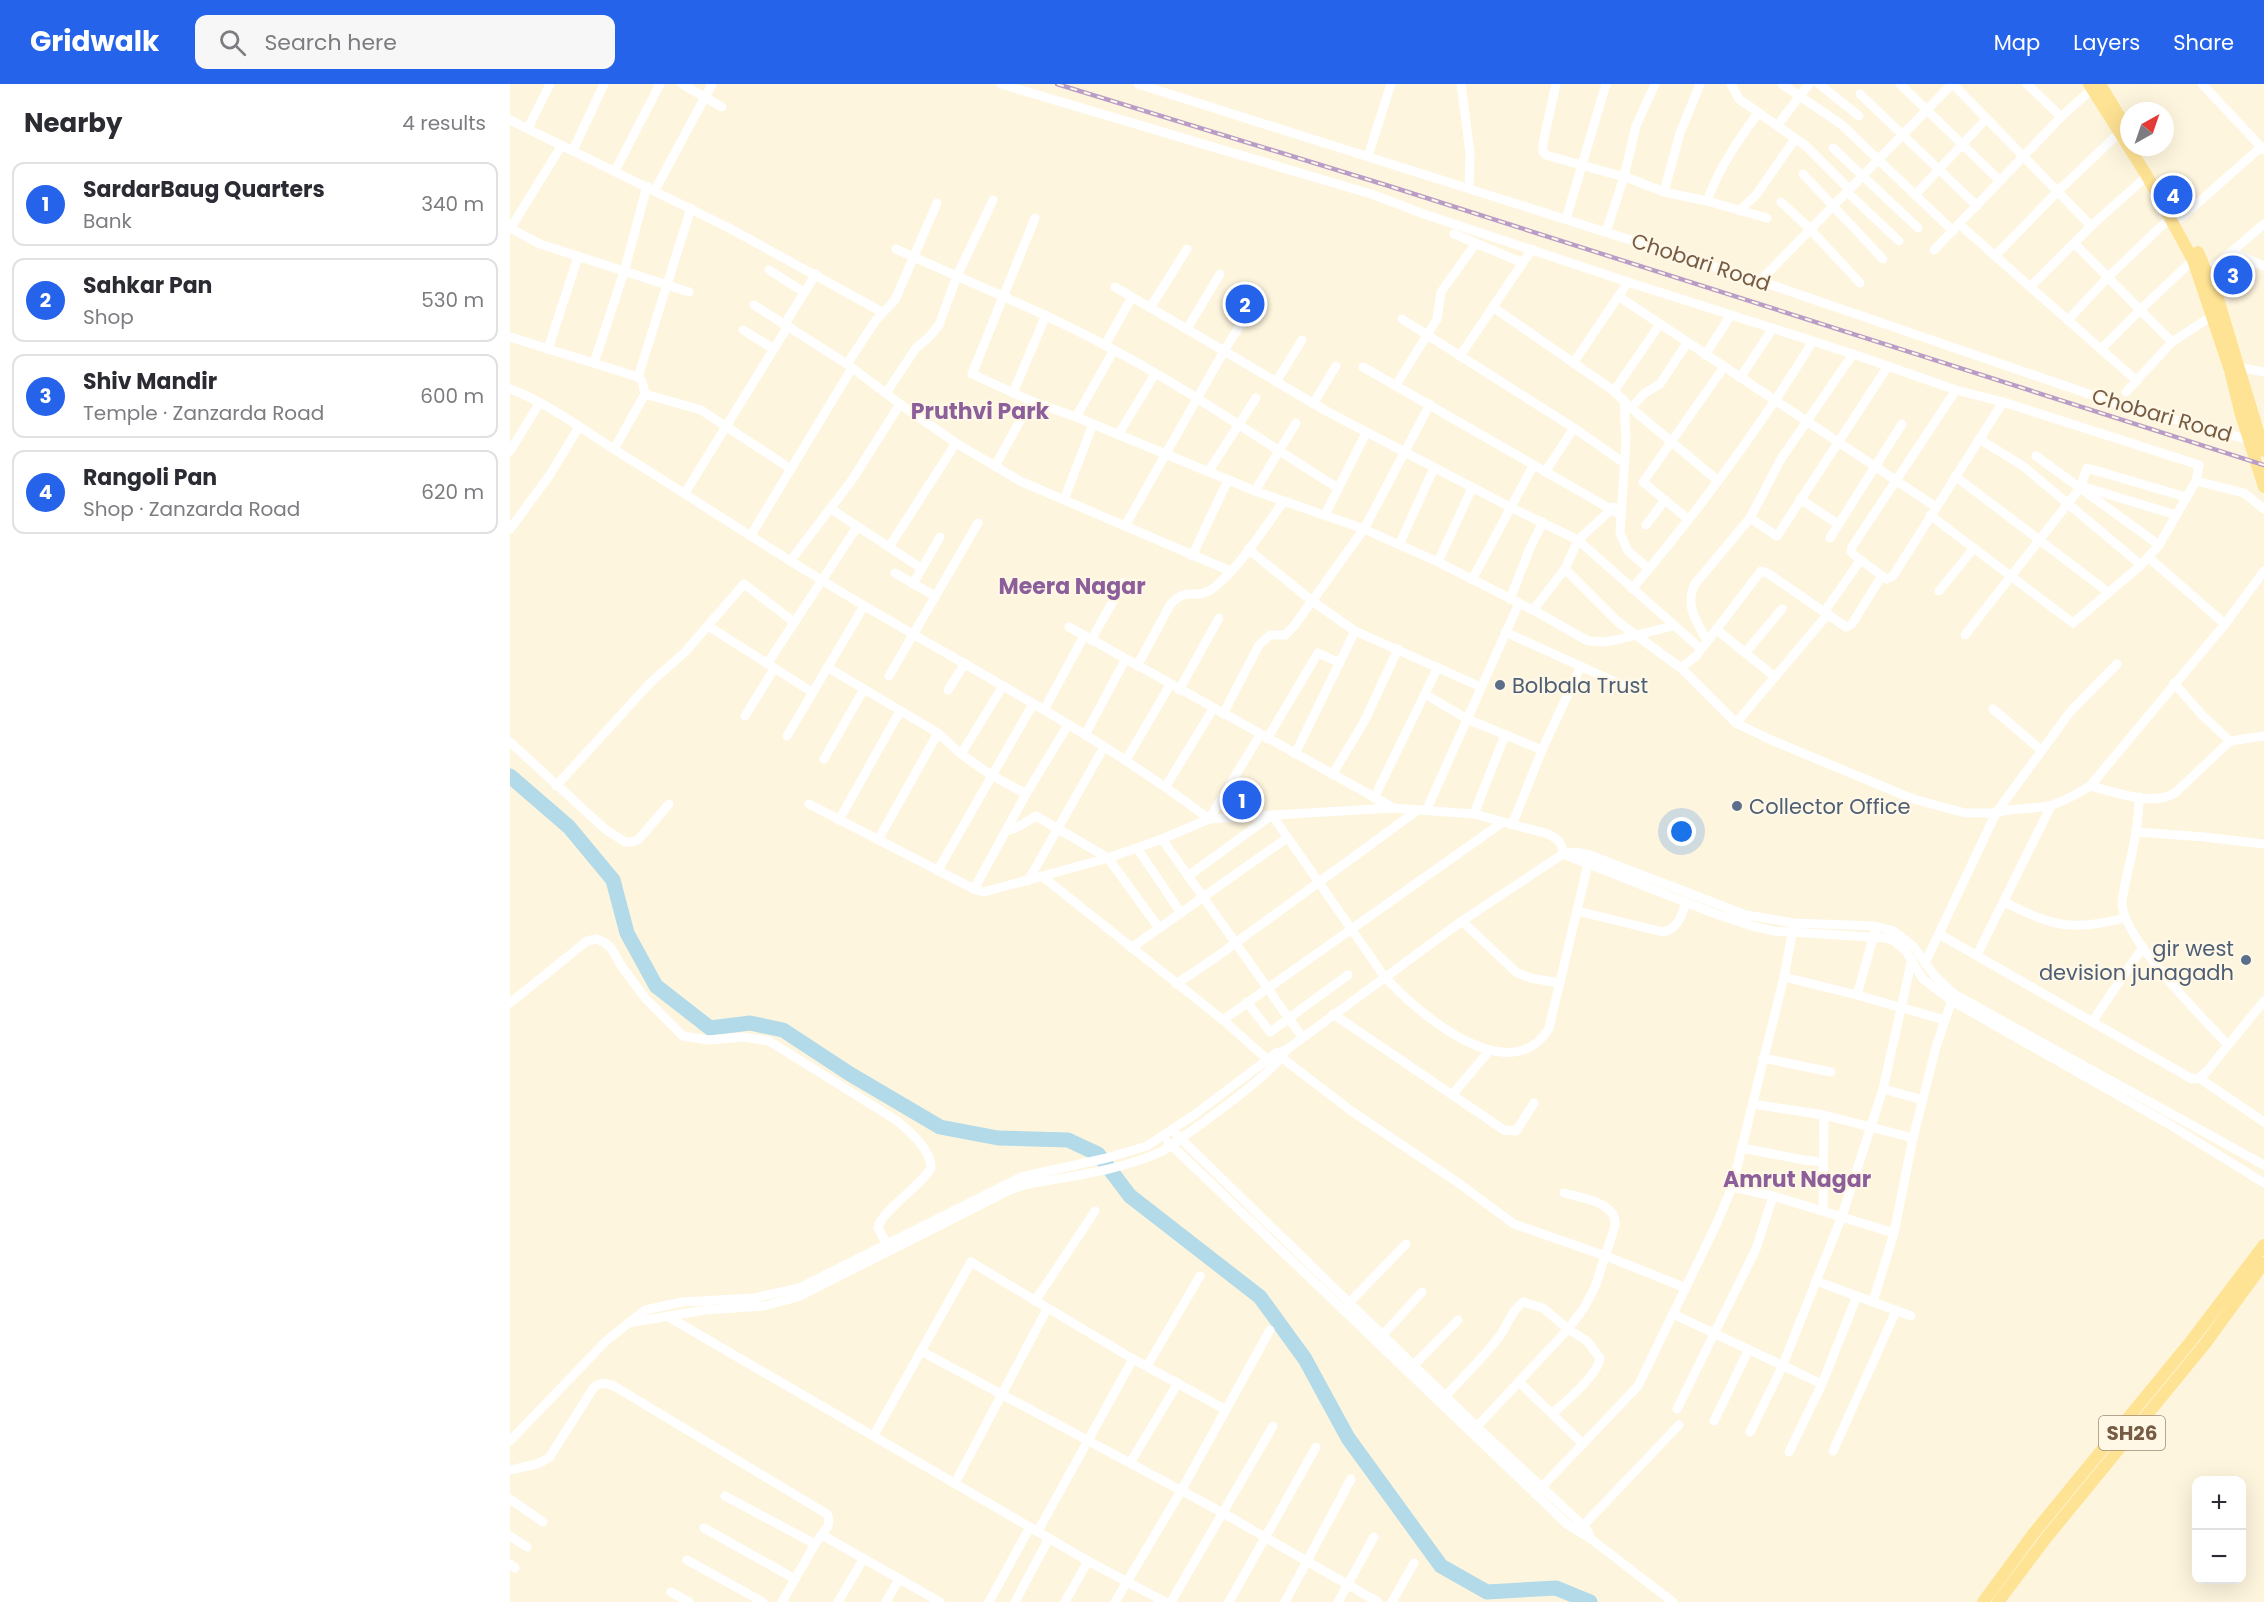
<!DOCTYPE html>
<html lang="en">
<head>
<meta charset="utf-8">
<style>
  body { margin:0; font-family:Poppins,sans-serif; background:#f7f7f7; color:#2b2b33 }
  .controls { position:absolute; right:18px; bottom:18px; display:grid; overflow:hidden; border-radius:12px; box-shadow:0 6px 24px #0002 }
  .controls button { width:54px; height:54px; display:grid; place-items:center; padding:0; border:0; border-bottom:2px solid #e1e1e2; background:#fff; color:#2b2b33; font:30px sans-serif }
  .compass { position:absolute; left:1610px; top:18px; width:54px; height:54px; border-radius:50%; background:#fff; box-shadow:0 6px 24px #0002; rotate:40deg }
  .you { position:absolute; left:1172px; top:748px; width:21px; height:21px; margin:-15px; border:4px solid #fff; border-radius:50%; background:#1a73e8; box-shadow:0 0 0 9px #1a73e833 }
  .badge { display:grid; place-items:center; width:39px; height:39px; border-radius:50%; background:#2563eb; color:#fff; font-size:20px; font-weight:700 }
  .pin { position:absolute; translate:-50% -50%; border:3px solid #fff; box-shadow:0 2px 6px #0006 }
  .list { margin:0; padding:0; list-style:none }
  h2 { display:flex; justify-content:space-between; align-items:center; height:78px; margin:0; padding:0 24px; font-size:26px }
  h2 small { font-size:20px; font-weight:400; color:#7c7c81 }
  .list li { display:grid; grid-template-columns:39px 1fr auto; gap:18px; align-items:center; box-sizing:border-box; height:84px; margin:0 12px 12px; padding:0 12px; border:2px solid #e1e1e2; border-radius:12px }
  .list b { display:block; font-size:22px; white-space:nowrap }
  .list p { margin:0; font-size:20px; white-space:nowrap; color:#7c7c81 }
  .list em { font-size:20px; font-style:normal; color:#7c7c81 }
  .icon { flex:none; width:33px; height:33px; fill:none; stroke:currentColor; stroke-width:2; stroke-linecap:round; stroke-linejoin:round }
  .map { position:relative; flex:none; width:1754px; height:1518px; overflow:hidden }
  header { display:flex; align-items:center; gap:36px; box-sizing:border-box; height:84px; padding:0 30px; background:#2563eb; color:#fff }
  header strong { font-size:28px }
  nav { display:flex; gap:33px; margin-inline-start:auto; font-size:21px }
  .search { width:420px; height:54px; background:#f7f7f7; display:flex; align-items:center; gap:15px; box-sizing:border-box; padding:0 21px; border-radius:12px; color:#7c7c81; font-size:22px }
  main { display:flex }
  aside { flex:1; background:#fff }
  .map>svg:first-child { display:block }
  .lines { fill:none; stroke-linecap:round; stroke-linejoin:round }
  .river { stroke:#b2dae9; stroke-width:15 }
  .minor { stroke:#fff; stroke-width:9 }
  .major { stroke:#ffe394; stroke-width:12 }
  .rail-casing { stroke:#b99dc7; stroke-width:4.5 }
  .rail { stroke:#fff8e6; stroke-width:2; stroke-dasharray:7; stroke-linecap:butt }
  .service-dot { fill:#5c6f8a; stroke:#fff8e6; stroke-width:2 }
  .labels { text-anchor:middle; dominant-baseline:central; stroke-width:4.5; stroke-linejoin:round; paint-order:stroke }
  .shield { fill:#fff8e6; stroke:#9f8b75; stroke-width:1.5 }
  .shield-label { font-size:20px; font-weight:bold; fill:#765c45 }
  .street-label { font-size:21px; fill:#765c45; stroke:#fff8e6 }
  .service-label { font-size:21px; fill:#4e5e75; stroke:#fff8e6; text-anchor:start }
  .neighbourhood-label { font-size:22px; font-weight:bold; fill:#8d5f9a; stroke:#fff8e6 }
</style>
</head>
<body>
<header>
<strong>Gridwalk</strong>
<div class="search"><svg class="icon" aria-label="search" viewBox="0 0 24 24"><circle cx="10" cy="10" r="6"/><path d="M15 15l6 6"/></svg>Search here</div>
<nav><a>Map</a><a>Layers</a><a>Share</a></nav>
</header>
<main>
<aside>
<h2>Nearby<small>4 results</small></h2>
<ul class="list">
<li><span class="badge">1</span><div><b>SardarBaug Quarters</b><p>Bank</p></div><em>340 m</em></li>
<li><span class="badge">2</span><div><b>Sahkar Pan</b><p>Shop</p></div><em>530 m</em></li>
<li><span class="badge">3</span><div><b>Shiv Mandir</b><p>Temple · Zanzarda Road</p></div><em>600 m</em></li>
<li><span class="badge">4</span><div><b>Rangoli Pan</b><p>Shop · Zanzarda Road</p></div><em>620 m</em></li>
</ul>
</aside>
<div class="map">
<svg width="1754" height="1518" viewBox="0 0 1754 1518">
  <rect width="100%" height="100%" fill="#fef5de"/>
  <g class="lines">
    <path class="river" d="M0 692 59 743 103 796 117 849 146 902 200 944 240 939 273 946 340 990 430 1043 488 1054 558 1056 588 1070 620 1112 750 1213 795 1275 838 1354 931 1482 977 1508 1046 1504 1080 1518"/>
    <g class="minor">
      <path d="M172 0 212 23"/>
      <path d="M491 0 861 110 914 130 1118 198 1343 270 1446 306 1493 318 1689 381 1686 397 1649 461 1631 481 1563 539 1420 431"/>
      <path d="M628 0 1250 197 1608 320 1743 357"/>
      <path d="M951 0 960 69 959 104"/>
      <path d="M1046 0 1033 59V68L1036 71 1121 95 1154 108 1197 117 1257 134"/>
      <path d="M1221 0 1229 15 1296 62 1339 105"/>
      <path d="M1272 0 1332 41 1443 147"/>
      <path d="M1309 0 1349 32"/>
      <path d="M1390 0 1490 97"/>
      <path d="M1443 0 1581 142"/>
      <path d="M1517 0 1551 33"/>
      <path d="M1692 0 1754 66"/>
      <path d="M1350 10 1467 122"/>
      <path d="M0 36 219 144 372 228"/>
      <path d="M1267 42 1299 0"/>
      <path d="M18 44 40 0"/>
      <path d="M1323 64 1408 144"/>
      <path d="M63 66 94 0"/>
      <path d="M858 72 881 0"/>
      <path d="M105 87 150 0"/>
      <path d="M1293 90 1373 175"/>
      <path d="M145 106 202 0"/>
      <path d="M1154 108 1170 49 1190 0"/>
      <path d="M1337 108 1389 157"/>
      <path d="M1405 111 1476 35"/>
      <path d="M1197 117C1209 84 1227 58 1248 29"/>
      <path d="M1271 118 1300 145 1350 199"/>
      <path d="M1229 127 1246 111 1285 55"/>
      <path d="M525 134 462 290 521 317 566 333 745 407 854 445 928 478 1023 526 1078 557 1093 558 1106 556 1163 542"/>
      <path d="M1671 134 1751 63"/>
      <path d="M1056 135 1096 0"/>
      <path d="M1449 140 1627 297"/>
      <path d="M0 144 30 160 179 208"/>
      <path d="M0 145 52 61"/>
      <path d="M1096 148 1114 93 1126 42 1145 0"/>
      <path d="M944 150 1013 179"/>
      <path d="M1564 159 1662 258"/>
      <path d="M386 165C458 198 532 227 602 265 680 306 753 358 828 404"/>
      <path d="M1424 166 1551 33 1582 5"/>
      <path d="M1722 168 1754 182"/>
      <path d="M1485 172 1547 108 1609 49"/>
      <path d="M259 186 294 208"/>
      <path d="M1692 193 1754 140"/>
      <path d="M1250 197 1442 0"/>
      <path d="M605 203 818 328 1000 423 1068 456 1191 565"/>
      <path d="M1520 203 1581 142 1637 92"/>
      <path d="M1108 212 1426 423"/>
      <path d="M244 221 337 280 390 320 446 359 510 397 720 487"/>
      <path d="M983 223 1104 307 1121 324 1207 396"/>
      <path d="M640 224 677 165"/>
      <path d="M892 235 1064 344 1114 379"/>
      <path d="M1558 236 1598 193 1661 133"/>
      <path d="M274 241 306 190"/>
      <path d="M677 245 710 190"/>
      <path d="M233 246 264 265"/>
      <path d="M0 253 128 293 132 297 135 310 104 365"/>
      <path d="M595 261 622 213"/>
      <path d="M38 265 68 173"/>
      <path d="M1591 265 1630 226 1683 176"/>
      <path d="M1195 271 1221 231"/>
      <path d="M950 272 1022 165"/>
      <path d="M1064 278 1118 198"/>
      <path d="M84 279 114 188 137 102"/>
      <path d="M337 280 366 236 385 216 427 119"/>
      <path d="M853 283 1111 431"/>
      <path d="M1728 283 1754 288"/>
      <path d="M128 293 181 124"/>
      <path d="M1230 294 1263 244"/>
      <path d="M766 298 792 256"/>
      <path d="M886 301 927 235 931 208 966 159"/>
      <path d="M0 305C32 316 73 345 102 364 173 408 242 454 313 497 442 576 578 643 699 735L750 651"/>
      <path d="M1446 306 1342 463 1341 467 1344 471 1376 495 1383 492 1493 318"/>
      <path d="M1104 307 1150 240"/>
      <path d="M1616 308 1662 258 1702 232"/>
      <path d="M376 309 406 264 419 253 429 241 447 192 483 116"/>
      <path d="M503 309 536 231"/>
      <path d="M135 310 191 326 281 385"/>
      <path d="M1114 316 1116 355 1110 449 1118 467 1139 485"/>
      <path d="M803 320 826 282"/>
      <path d="M1121 324 1135 309 1150 300 1177 259"/>
      <path d="M566 333 604 266"/>
      <path d="M608 351 645 290"/>
      <path d="M1469 355 1513 382 1631 481"/>
      <path d="M0 367 29 320"/>
      <path d="M1526 372 1649 461"/>
      <path d="M485 382 521 317"/>
      <path d="M698 388 746 314"/>
      <path d="M1035 388 1064 344"/>
      <path d="M1445 392 1598 508"/>
      <path d="M1686 397 1734 409 1754 425"/>
      <path d="M1571 402 1666 431"/>
      <path d="M745 407 786 339"/>
      <path d="M175 409 278 242"/>
      <path d="M1290 415 1328 440"/>
      <path d="M554 416 583 340"/>
      <path d="M321 425 411 484"/>
      <path d="M815 431 856 349"/>
      <path d="M1240 434 1267 452 1378 282"/>
      <path d="M1178 435 1133 398 1214 283"/>
      <path d="M1136 441 1155 416"/>
      <path d="M615 442 714 267 745 217"/>
      <path d="M0 445 39 392 69 343"/>
      <path d="M241 451 342 284"/>
      <path d="M1320 454 1392 340"/>
      <path d="M889 461 924 384"/>
      <path d="M379 463 446 359"/>
      <path d="M738 465 802 517 845 547 971 603"/>
      <path d="M682 472 718 396"/>
      <path d="M1638 473 1715 540"/>
      <path d="M281 476 342 396 390 320"/>
      <path d="M928 478 962 404"/>
      <path d="M1055 485 1108 538 1171 584 1226 639 1261 656 1403 715 1455 729H1486L1560 628 1607 580"/>
      <path d="M385 489 425 512"/>
      <path d="M962 496 1023 382"/>
      <path d="M403 500 430 453"/>
      <path d="M1122 505C1188 427 1250 344 1303 257"/>
      <path d="M1429 507 1464 464"/>
      <path d="M1000 515 1020 464 1033 438"/>
      <path d="M1023 526 1055 485 1068 456 1104 423"/>
      <path d="M1314 528 1350 477"/>
      <path d="M198 542 302 608"/>
      <path d="M559 543 880 722"/>
      <path d="M1206 545 1265 593"/>
      <path d="M995 548 1112 601"/>
      <path d="M1455 551 1570 404 1577 384 1676 413"/>
      <path d="M581 556 614 498"/>
      <path d="M1197 557C1187 538 1174 521 1185 500L1240 434 1271 375 1343 270"/>
      <path d="M1235 569 1272 525"/>
      <path d="M257 580 347 443"/>
      <path d="M627 582 660 521C677 501 685 517 702 505 730 484 753 445 774 417"/>
      <path d="M317 583 428 649 451 670 481 691 516 710"/>
      <path d="M1171 584 1186 572 1251 487 1259 490 1336 543 1342 540 1371 493"/>
      <path d="M379 592 468 439"/>
      <path d="M1664 599 1693 632 1720 657 1754 652"/>
      <path d="M438 606 455 579"/>
      <path d="M669 606 709 534"/>
      <path d="M915 610 957 635 1032 666"/>
      <path d="M1483 625 1531 666"/>
      <path d="M534 626 574 552"/>
      <path d="M713 630 749 561 760 551H775L784 542 854 445 920 320"/>
      <path d="M235 632 264 585"/>
      <path d="M1226 639 1318 530"/>
      <path d="M575 651 615 576"/>
      <path d="M277 652 354 522"/>
      <path d="M757 655 808 569 830 579"/>
      <path d="M0 658 95 745 115 758H122L128 756 159 720"/>
      <path d="M451 670 493 602"/>
      <path d="M785 670 845 547"/>
      <path d="M314 675 354 605"/>
      <path d="M616 676 660 601"/>
      <path d="M822 691 854 638 888 565"/>
      <path d="M46 702 140 599 175 568 234 500 284 538"/>
      <path d="M656 702 703 625"/>
      <path d="M1580 702C1606 708 1641 723 1665 709L1720 657"/>
      <path d="M1629 713C1629 738 1624 762 1618 786 1616 797 1613 807 1612 818 1611 853 1693 934 1718 961"/>
      <path d="M864 714 928 583"/>
      <path d="M299 720 464 805 474 808 598 774 652 755 699 735 882 724 964 730 1038 750C1048 755 1052 758 1053 770"/>
      <path d="M917 725 1009 519"/>
      <path d="M964 730 995 651"/>
      <path d="M329 736 390 627"/>
      <path d="M1002 741 1032 666 1071 582"/>
      <path d="M497 746 506 744 526 732 598 774 649 844"/>
      <path d="M1626 748 1694 753 1754 760"/>
      <path d="M652 755 792 953"/>
      <path d="M368 756 428 649"/>
      <path d="M627 764 671 829"/>
      <path d="M1053 770 1206 830 1242 842 1264 847 1376 854 1384 857 1395 866 1413 895 1442 917 1657 1039 1754 1099"/>
      <path d="M428 786 523 620"/>
      <path d="M678 792 762 731 874 892C906 928 1000 1009 1039 944L1078 780"/>
      <path d="M533 793 713 936 758 976"/>
      <path d="M518 797 594 663"/>
      <path d="M464 805 516 710 558 641"/>
      <path d="M1494 818C1543 842 1560 848 1615 834"/>
      <path d="M1067 827 1153 848C1168 845 1172 831 1176 818"/>
      <path d="M952 837 1006 888 1020 894 1050 899"/>
      <path d="M1429 850 1682 995 1689 994 1697 987 1754 917"/>
      <path d="M621 864 777 754"/>
      <path d="M1467 871 1541 722"/>
      <path d="M1415 879 1486 729C1504 723 1524 726 1542 721 1556 717 1568 709 1580 702L1715 540 1754 487"/>
      <path d="M1274 893 1347 911 1435 936"/>
      <path d="M666 900 705 874 908 726"/>
      <path d="M1347 911 1365 847"/>
      <path d="M737 918 760 948 838 891"/>
      <path d="M0 919 77 857 86 855 94 858 101 864 112 883 136 915 173 952 198 956 233 953 259 957 386 1036C399 1047 421 1065 421 1084 411 1102 369 1129 368 1144L377 1160"/>
      <path d="M823 930 994 1046 1006 1047 1024 1019"/>
      <path d="M713 936 993 738"/>
      <path d="M1582 938 1633 863"/>
      <path d="M767 970 840 1026 947 1098 1004 1140 1096 1172 1176 1204"/>
      <path d="M1253 974 1321 988"/>
      <path d="M1689 994 1754 1038"/>
      <path d="M1373 1005 1413 1016"/>
      <path d="M942 1011 980 966"/>
      <path d="M1243 1020 1314 1031 1403 1054"/>
      <path d="M666 1050 967 1343 1064 1433 1078 1447 1081 1455"/>
      <path d="M658 1058 1058 1441 1081 1455 1163 1518"/>
      <path d="M1232 1064 1294 1076 1313 1078"/>
      <path d="M1222 1103 1263 1112 1384 1149"/>
      <path d="M1313 1126 1314 1031"/>
      <path d="M1306 1197 1401 1232"/>
      <path d="M525 1217 585 1127"/>
      <path d="M1363 1218 1384 1149 1403 1054 1426 963 1443 913"/>
      <path d="M836 1222 896 1160"/>
      <path d="M1163 1230 1312 1300"/>
      <path d="M157 1232 578 1477 655 1518"/>
      <path d="M118 1239 195 1226 254 1222 288 1213 500 1106 514 1101C561 1092 609 1087 653 1067 676 1051 768 987 776 966"/>
      <path d="M870 1254 912 1208"/>
      <path d="M411 1267 713 1429 868 1518"/>
      <path d="M637 1282 690 1192"/>
      <path d="M899 1286 948 1236"/>
      <path d="M1010 1299 1073 1360"/>
      <path d="M932 1316C951 1295 972 1275 989 1253 998 1241 1001 1227 1013 1218L1033 1224 1058 1245 1077 1257 1090 1274C1088 1291 1055 1318 1042 1330"/>
      <path d="M1167 1325 1246 1165 1263 1112"/>
      <path d="M1204 1337 1238 1267"/>
      <path d="M963 1347 1058 1245 1074 1224 1085 1203 1105 1142C1108 1118 1071 1114 1054 1109"/>
      <path d="M1240 1348 1272 1283 1332 1132 1373 1005 1402 875"/>
      <path d="M364 1351 461 1178 623 1275 716 1326"/>
      <path d="M0 1357 96 1257 135 1226 172 1218 244 1214 289 1204 511 1093 597 1074 637 1062 684 1031 766 969 776 966 952 837 1053 770 1065 768 1080 771 1236 831 1284 839 1365 842 1384 847 1404 863 1424 891 1444 910 1754 1081"/>
      <path d="M1323 1367 1386 1227"/>
      <path d="M1279 1368 1312 1300 1347 1212"/>
      <path d="M620 1379 668 1299"/>
      <path d="M0 1386 27 1380 39 1374 84 1303C91 1298 96 1299 104 1302L317 1430 319 1436 318 1442 305 1460 272 1518"/>
      <path d="M445 1399 537 1225"/>
      <path d="M1025 1410 1128 1302 1207 1139 1222 1103 1274 893 1283 845"/>
      <path d="M215 1412 305 1460"/>
      <path d="M0 1415 33 1438"/>
      <path d="M194 1444 285 1495"/>
      <path d="M1069 1446 1169 1341"/>
      <path d="M528 1447 623 1275"/>
      <path d="M312 1451 430 1518"/>
      <path d="M0 1452 17 1463"/>
      <path d="M177 1476 253 1518"/>
      <path d="M0 1480 5 1484"/>
      <path d="M161 1508 179 1518"/>
      <path d="M328 1518 354 1474"/>
      <path d="M376 1518 389 1495"/>
      <path d="M479 1518 520 1443"/>
      <path d="M505 1518 539 1454"/>
      <path d="M555 1518 578 1477"/>
      <path d="M605 1518 671 1407 760 1246"/>
      <path d="M661 1518 763 1342"/>
      <path d="M719 1518 806 1363"/>
      <path d="M775 1518 841 1395"/>
      <path d="M828 1518 864 1453"/>
      <path d="M882 1518 904 1479"/>
    </g>
    <g class="major">
      <path d="M1579 0 1637 92 1683 176 1720 286 1731 331 1754 403"/>
      <path d="M1590 0 1619 48"/>
      <path d="M1688 168 1708 215 1754 367"/>
      <path d="M1473 1518 1523 1450 1681 1257 1754 1161"/>
      <path d="M1488 1518 1537 1453 1695 1260 1754 1179"/>
    </g>
    <defs>
      <path id="rail" d="M547 0 879 102 1754 381"/>
    </defs>
    <use href="#rail" class="rail-casing"/>
    <use href="#rail" class="rail"/>
  </g>
  <g class="service-dot">
    <circle cx="990" cy="601" r="6"/>
    <circle cx="1227" cy="722" r="6"/>
    <circle cx="1736" cy="876" r="6"/>
  </g>
  <g class="labels">
    <rect class="shield" x="1589" y="1332" width="66" height="34" rx="4.5"/>
    <g class="shield-label">
      <text x="1622" y="1349">SH26</text>
    </g>
    <g class="street-label">
      <text transform="translate(1191 178) rotate(18)">Chobari Road</text>
      <text transform="translate(1652 331) rotate(16)">Chobari Road</text>
    </g>
    <g class="service-label">
      <text x="1002" y="601">Bolbala Trust</text>
      <text x="1239" y="722">Collector Office</text>
      <text x="1724" y="864" text-anchor="end">gir west<tspan x="1724" dy="24">devision junagadh</tspan></text>
    </g>
    <g class="neighbourhood-label">
      <text x="470" y="327">Pruthvi Park</text>
      <text x="562" y="502">Meera Nagar</text>
      <text x="1287" y="1095">Amrut Nagar</text>
    </g>
  </g>
</svg>
<div class="controls">
<button>+</button>
<button>−</button>
</div>
<svg class="compass" viewBox="-18 -18 36 36"><path d="M0-13l5 13h-10z" fill="#e53935"/><path d="M0 13l5-13h-10z" fill="#7c7c81"/></svg>
<div class="you"></div>
<div class="pin badge" style="left:732px;top:716px">1</div>
<div class="pin badge" style="left:735px;top:220px">2</div>
<div class="pin badge" style="left:1723px;top:191px">3</div>
<div class="pin badge" style="left:1663px;top:111px">4</div>
</div>
</main>
</body>
</html>
